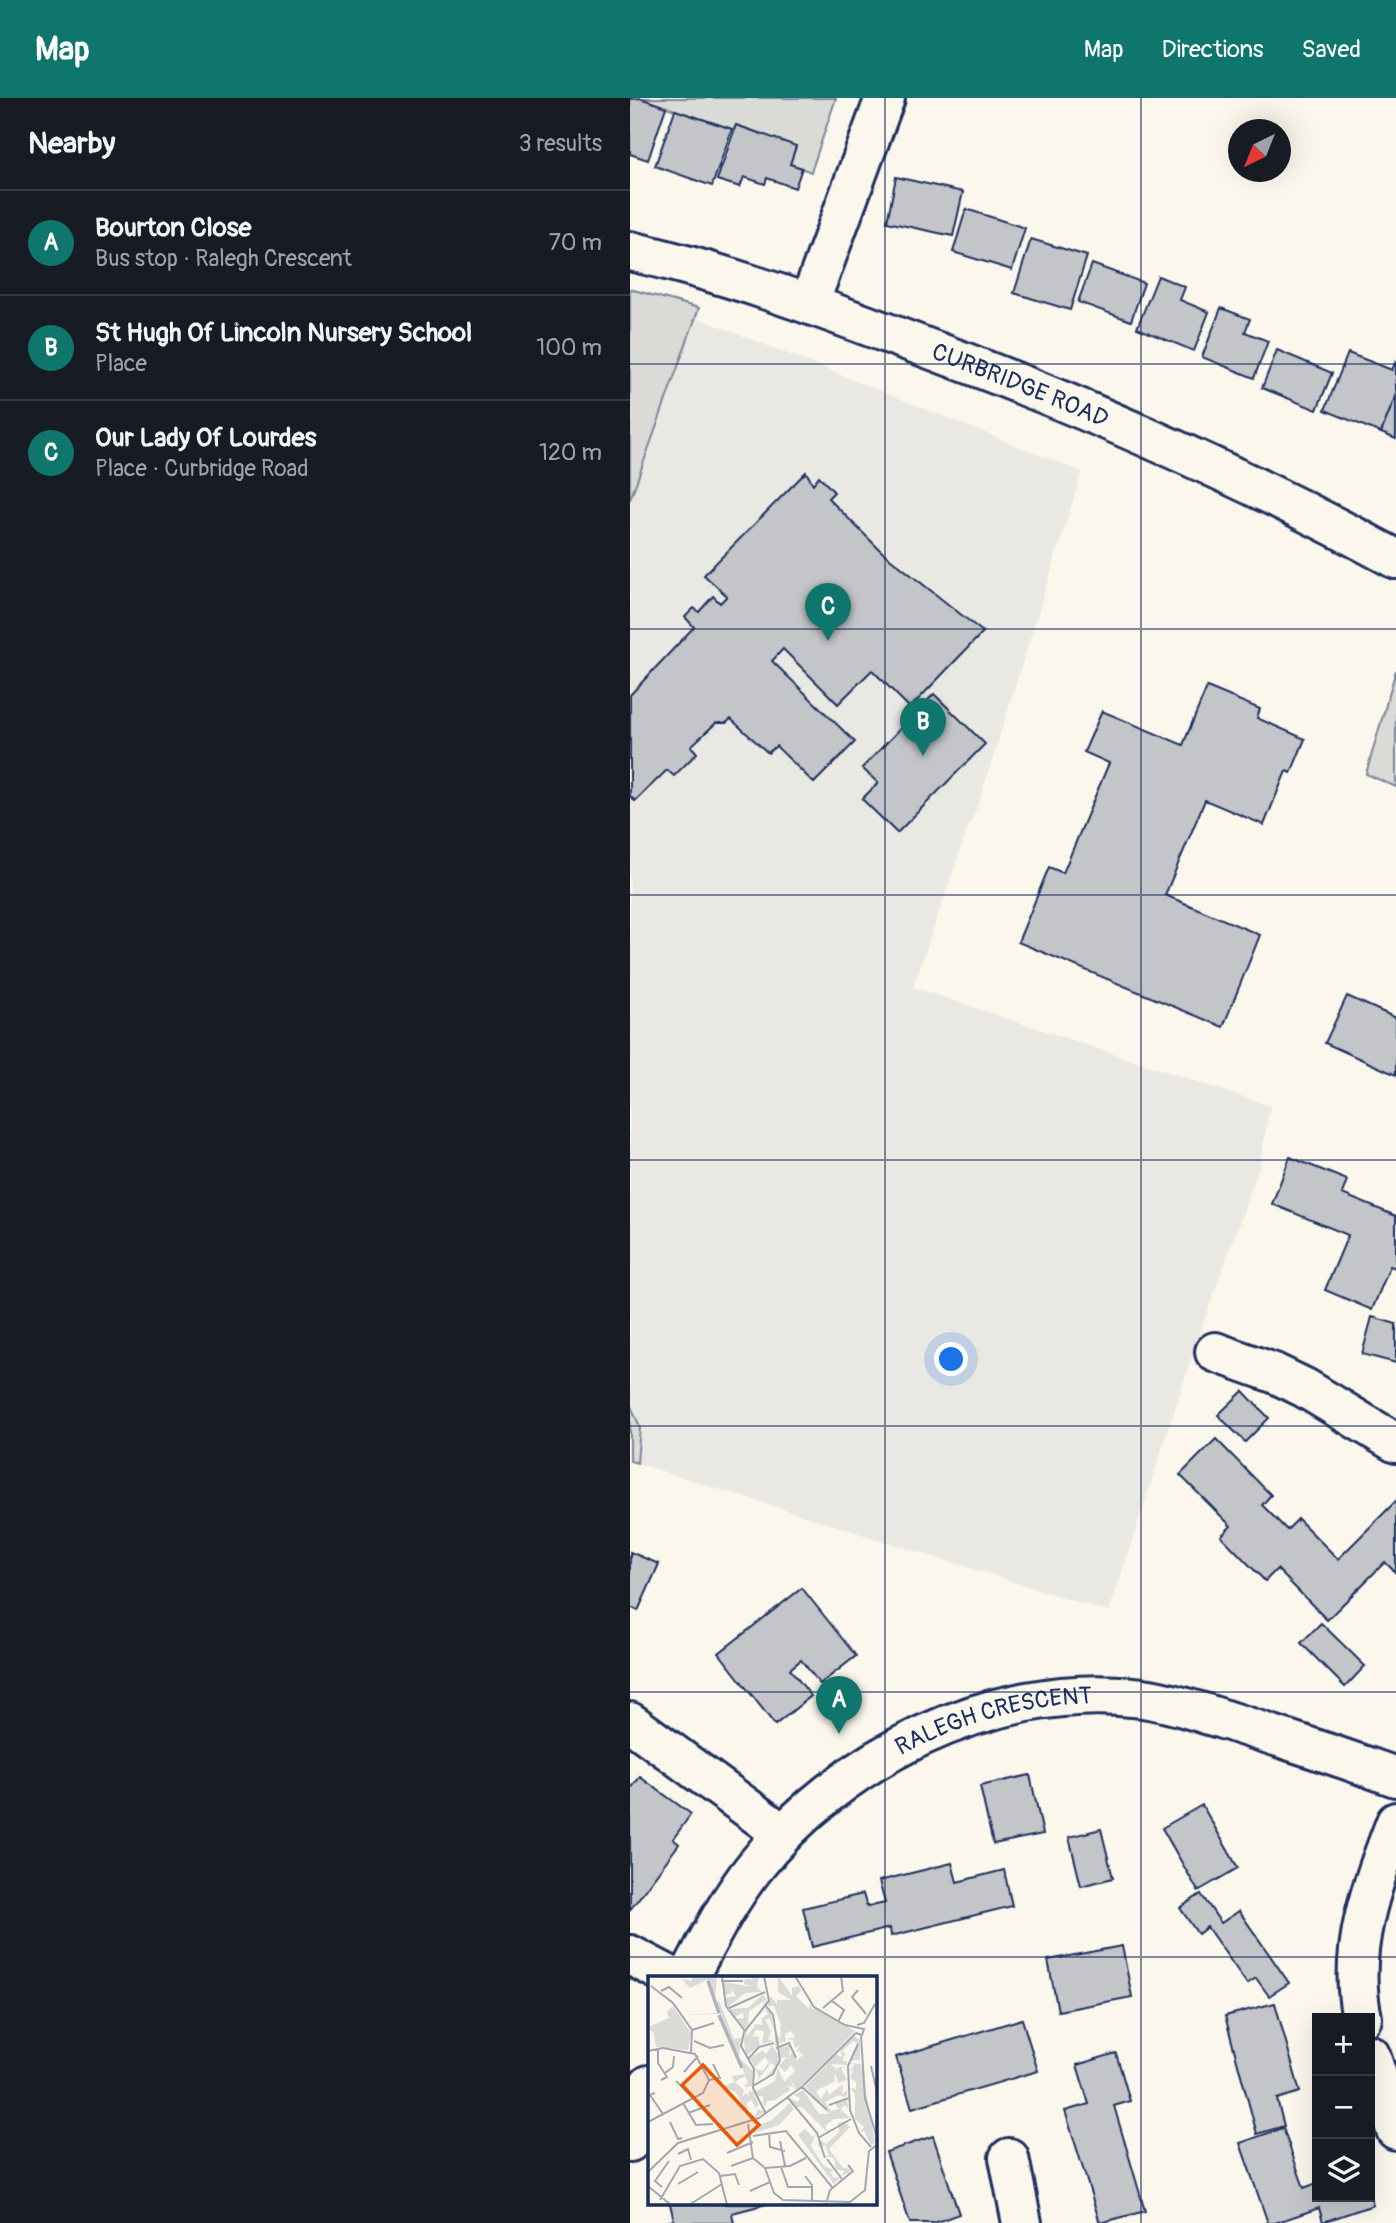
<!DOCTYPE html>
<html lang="en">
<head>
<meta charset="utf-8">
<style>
  body { margin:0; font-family:Pangolin,sans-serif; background:#20242c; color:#f1f3f6 }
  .controls { position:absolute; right:21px; bottom:21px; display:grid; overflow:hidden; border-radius:0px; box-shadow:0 7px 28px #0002 }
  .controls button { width:63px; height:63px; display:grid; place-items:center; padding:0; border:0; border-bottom:2px solid #363941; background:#171b24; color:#f1f3f6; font:35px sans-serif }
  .compass { position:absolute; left:598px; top:21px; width:63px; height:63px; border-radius:50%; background:#171b24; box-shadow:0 7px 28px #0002; rotate:223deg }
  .you { position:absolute; left:322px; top:1262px; width:24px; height:24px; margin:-18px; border:5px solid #fff; border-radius:50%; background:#1a73e8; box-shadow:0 0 0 10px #1a73e833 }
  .badge { display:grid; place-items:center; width:46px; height:46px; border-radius:50%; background:#0f766e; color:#fff; font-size:23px; font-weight:700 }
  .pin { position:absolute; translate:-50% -58px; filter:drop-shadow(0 2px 4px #0008) }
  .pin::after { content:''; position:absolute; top:37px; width:24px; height:21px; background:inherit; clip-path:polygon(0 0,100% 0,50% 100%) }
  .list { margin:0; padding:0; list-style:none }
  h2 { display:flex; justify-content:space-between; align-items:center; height:91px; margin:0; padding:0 28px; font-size:30px }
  h2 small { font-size:23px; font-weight:400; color:#9ea1a6 }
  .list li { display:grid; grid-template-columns:46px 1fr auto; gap:21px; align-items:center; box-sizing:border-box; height:105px; padding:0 28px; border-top:2px solid #363941 }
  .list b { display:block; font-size:26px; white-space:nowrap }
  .list p { margin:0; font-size:23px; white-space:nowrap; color:#9ea1a6 }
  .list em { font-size:23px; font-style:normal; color:#9ea1a6 }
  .icon { flex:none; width:38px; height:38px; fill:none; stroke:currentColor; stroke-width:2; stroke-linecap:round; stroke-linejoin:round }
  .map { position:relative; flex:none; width:766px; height:2125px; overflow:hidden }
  header { display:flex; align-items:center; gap:42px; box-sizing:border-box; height:98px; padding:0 35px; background:#0f766e; color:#fff }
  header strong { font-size:33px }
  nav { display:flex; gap:38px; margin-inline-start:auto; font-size:24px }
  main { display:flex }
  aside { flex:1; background:#171b24 }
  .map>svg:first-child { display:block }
  .built { fill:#eae8e2 }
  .green { fill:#dadad7; stroke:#7a849a; stroke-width:2 }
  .building { fill:#c3c5c9; stroke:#1b2f5e; stroke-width:2 }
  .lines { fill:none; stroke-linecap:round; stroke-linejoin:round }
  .minor-casing { stroke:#1b2f5e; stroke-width:44 }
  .major-casing { stroke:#1b2f5e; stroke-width:44 }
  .minor { stroke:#fbf7ec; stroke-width:38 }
  .major { stroke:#fbf7ec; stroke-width:38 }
  .grid { fill:none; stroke:#1b2f5e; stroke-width:2; stroke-opacity:0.55 }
  .labels { text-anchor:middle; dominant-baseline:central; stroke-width:7; stroke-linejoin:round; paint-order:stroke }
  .street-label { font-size:24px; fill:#1b2f5e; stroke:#fbf7ec }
  .inset-river { fill:none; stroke:#afb3bb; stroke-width:3.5 }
  .inset-road { fill:none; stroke:#a1a7b3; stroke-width:2 }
  .view { fill:#e8590c; fill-opacity:0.15; stroke:#e8590c; stroke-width:3.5 }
  .inset-edge { fill:none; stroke:#1b2f5e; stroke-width:3.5 }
</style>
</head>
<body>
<header>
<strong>Map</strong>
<nav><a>Map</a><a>Directions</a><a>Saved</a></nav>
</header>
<main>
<aside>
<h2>Nearby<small>3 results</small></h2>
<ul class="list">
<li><span class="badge">A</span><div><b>Bourton Close</b><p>Bus stop · Ralegh Crescent</p></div><em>70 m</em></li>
<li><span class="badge">B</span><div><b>St Hugh Of Lincoln Nursery School</b><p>Place</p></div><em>100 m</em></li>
<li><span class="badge">C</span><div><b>Our Lady Of Lourdes</b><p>Place · Curbridge Road</p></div><em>120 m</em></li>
</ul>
</aside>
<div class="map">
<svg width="766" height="2125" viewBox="0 0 766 2125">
  <rect width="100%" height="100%" fill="#fbf7ec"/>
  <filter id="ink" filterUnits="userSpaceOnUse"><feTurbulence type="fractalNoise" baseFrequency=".0143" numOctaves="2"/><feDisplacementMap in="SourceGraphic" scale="14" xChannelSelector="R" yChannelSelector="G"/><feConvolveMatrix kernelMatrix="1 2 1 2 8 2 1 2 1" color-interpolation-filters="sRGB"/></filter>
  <g filter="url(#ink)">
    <path class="built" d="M66 219 452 374 349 704 337 733 283 889 640 1008 630 1067 570 1234 479 1514 0 1363V402Z"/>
    <g class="green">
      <path d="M10 0H206L181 74 160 66 166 48 106 27 104 31H101Z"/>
      <path d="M0 191 69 210 0 402Z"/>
      <path d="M766 572V689L736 676Z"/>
      <path d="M0 1306 10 1329 7 1365 0 1363Z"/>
    </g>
    <g class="building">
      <path d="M10 0 36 9 18 62 0 56V1Z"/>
      <path d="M45 12 102 31 82 88 25 68Z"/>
      <path d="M106 27 166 48 160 66 172 70 165 90 137 80 135 86 114 79 110 89 87 82Z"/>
      <path d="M266 79 333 94 323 138 257 124Z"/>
      <path d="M336 111 395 130 382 172 323 154Z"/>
      <path d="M401 141 457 158 440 212 384 195Z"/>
      <path d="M462 166 514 185 501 223 448 204Z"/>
      <path d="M528 178 555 189 550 202 579 214 564 253 507 230Z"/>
      <path d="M591 210 620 221 615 234 638 243 624 280 572 259Z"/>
      <path d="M647 252 702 275 687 312 632 290Z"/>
      <path d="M718 255 762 272 766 263V297L751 335 695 312Z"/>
      <path d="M766 297V341L751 335Z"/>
      <path d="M176 374 183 386 189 378 204 394 198 400 251 453 353 534 280 610 242 572 208 606 153 551 142 563 225 644 184 685 146 648 138 655 101 621 96 625H86L61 648 67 655 44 678 37 672 5 703 0 698V597L64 529 55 519 64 510 69 514 83 498 90 505 97 498 74 477Z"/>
      <path d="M577 589 630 611 627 620 675 641 661 675 656 673 634 727 575 702 535 797 630 837 593 929 388 844 419 769 433 775 479 665 454 654 472 613 553 647Z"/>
      <path d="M304 596 355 646 267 735 232 701 248 685 232 670Z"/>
      <path d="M717 898 766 920V977L695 945Z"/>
      <path d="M660 1059 717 1082 712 1096 766 1118V1170L760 1168 742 1212 695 1192 718 1137 642 1106Z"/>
      <path d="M742 1219 766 1226V1265L732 1256Z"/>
      <path d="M613 1293 639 1320 615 1344 588 1317Z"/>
      <path d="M586 1341 641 1397 632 1407 657 1432 668 1421 708 1461 766 1403V1475L755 1464 697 1522 647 1471 635 1483 591 1438 601 1428 550 1377Z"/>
      <path d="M0 1454 29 1466 8 1513 0 1509Z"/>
      <path d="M172 1490 226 1558 190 1586 171 1562 160 1571 181 1598 145 1627 89 1555Z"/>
      <path d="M691 1525 735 1568 715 1589 671 1545Z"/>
      <path d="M400 1677 413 1736 363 1746 350 1688Z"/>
      <path d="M10 1679 61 1716 43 1741 49 1746 0 1812V1692Z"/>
      <path d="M572 1707 608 1770 568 1793 532 1730Z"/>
      <path d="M471 1731 483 1780 451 1788 439 1739Z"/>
      <path d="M322 1765 327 1784 374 1772 382 1808 261 1838 260 1830 182 1849 173 1810 233 1796 237 1809 255 1805 249 1783Z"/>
      <path d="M571 1796 591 1825 609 1813 659 1885 639 1898 626 1880 617 1886 577 1829 568 1836 550 1810Z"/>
      <path d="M492 1848 502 1899 428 1913 418 1862Z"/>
      <path d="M645 1905 670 1994 647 2001 654 2028 627 2036 595 1918Z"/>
      <path d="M392 1921 408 1973 282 2010 266 1959Z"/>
      <path d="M486 1955 500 2003 484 2008 515 2113 470 2125 435 2013 459 2006 447 1967Z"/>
      <path d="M653 2030 674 2090 687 2085V2099L740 2097 743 2107 693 2124 689 2110 645 2125H638L610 2045Z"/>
      <path d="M303 2038 329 2116 304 2125H280L256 2054Z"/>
      <path d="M40 2106H137L102 2115 104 2125H33L44 2122Z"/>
    </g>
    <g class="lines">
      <defs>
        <g id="minor">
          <path d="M179 206 255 0"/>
          <path d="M585 1254 644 1275 675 1290 766 1345"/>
          <path d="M0 1624 153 1736"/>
          <path d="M0 1857 44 1880"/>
          <path id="s1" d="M58 1880C78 1843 97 1804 123 1771 210 1659 360 1585 503 1599 533 1601 576 1616 605 1625 659 1642 713 1660 766 1679"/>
          <path d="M732 1920C717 1852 742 1787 766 1724"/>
          <path d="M740 1957 766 2032"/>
          <path d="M0 2044 19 1987"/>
          <path d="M379 2060 392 2125"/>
        </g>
        <g id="major">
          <path id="s2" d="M0 153C93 174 183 207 273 241 441 303 608 375 766 461"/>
        </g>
      </defs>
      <use href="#minor" class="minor-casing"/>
      <use href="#major" class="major-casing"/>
      <use href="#minor" class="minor"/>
      <use href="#major" class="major"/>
    </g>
  </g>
  <path class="grid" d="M255 0V2125M511 0V2125M0 266H766M0 531H766M0 797H766M0 1062H766M0 1328H766M0 1594H766M0 1859H766"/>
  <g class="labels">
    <g class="street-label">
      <text stroke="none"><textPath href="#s2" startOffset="413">CURBRIDGE ROAD</textPath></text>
      <text stroke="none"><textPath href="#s1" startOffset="418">RALEGH CRESCENT</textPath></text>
    </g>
  </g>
  <g transform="translate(18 1878)">
    <rect width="229" height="229" fill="#fbf7ec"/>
    <path d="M44 0H69L67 25H71L86 63 93 62 91 82 105 95 104 110 98 111 101 114 96 110 100 107 97 100 87 106 96 114 94 121 98 117 102 121 100 116 105 115 111 129 107 132 104 124 99 126V131L104 132H99L102 138 107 140 110 133 116 136 103 145 88 116 75 111 86 106 84 100 97 98 73 38 34 39 70 37 59 4 42 12 34 3 44 5ZM101 0H111L109 11 114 16 97 17 80 31 76 22 88 20 83 13 84 17 77 19 75 6 105 11 96 8 97 3H105ZM130 0 144 20V12L151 10 153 15 148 20 161 33 162 27 165 35 166 31 207 55 161 103 148 114 142 102 145 111 140 110 142 114 127 124 119 125 116 132 115 120H109L106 112 109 115 127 105 130 92 136 106 147 95 143 89 137 96 131 90 139 81 133 82 130 72 142 69 141 83 143 76 149 84 155 79 149 74 152 69 147 72 145 64 139 63 147 61 143 55 137 58 138 65 127 69V54L132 63 133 49 126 30H120L122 20 129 28V24H143L130 16ZM115 18 120 26 111 36 118 24 101 35 100 49 97 53 89 43 96 42 95 36 85 42 81 33 100 32ZM25 30 43 57 40 74 8 71 6 58 0 51 21 42 19 36ZM117 32 122 34 123 38 126 56 122 43H117L123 55 120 63 125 65 126 60 125 65 114 68 116 55 108 54 104 61 110 60 112 69 98 80 95 60 100 52 98 61 108 48 114 49V42L120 38ZM206 60 212 64V84H202L203 80 207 82 204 76 211 69 205 65 194 75 201 80 197 78 194 85H199V89L183 88 188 93 192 91H198L193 92 199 104 190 107 188 99H186L187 105 168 115 173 123 179 113 181 119 195 108 194 118 200 114 198 121 191 119 177 126 183 135 190 133 187 127 199 124 200 132 196 129 193 134 202 142 186 143 177 150 180 157 154 131H146L142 122 150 126 152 122 146 119 155 114 171 138H181L157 111 177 90 179 95 178 89 190 74 187 78 194 81 192 73ZM124 69 131 80 129 89 125 96 118 101 127 90 123 87 107 108 111 101 107 93 115 95 121 86 117 81 107 91 102 82 115 74 118 78ZM202 87 213 88 227 166 223 169 216 155 212 157 216 151 207 143V118L202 112 208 113V106L202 102 205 94 201 95 207 89ZM142 127 146 133 131 149 106 157 104 152 124 144ZM202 144 198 147 202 151 181 173 195 192 203 193 202 196 193 200 196 195 188 193 186 182 177 180 181 179 177 169 171 172 170 168 171 163 178 168 191 156 190 147ZM157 153 165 161 168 157 163 170 176 190 186 194 182 196 186 202 192 201 186 208 150 159Z" fill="#dadad7"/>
    <path class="inset-river" d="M60 5 71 37M71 39 94 92"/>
    <path class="inset-road" d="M74 0 78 30 97 55M116 0 121 25 96 56 93 70 106 93 105 112 118 138M147 0 166 31 197 49 216 53 214 59 208 57M73 5H95M3 10 25 27 44 54 43 76M210 14 204 21 218 38M13 15 21 11 34 22M184 25 196 34 190 46M175 32 195 15 193 0M79 33 117 16M209 49 216 47 227 28M44 54 66 47M213 60 217 122 230 165M46 65 62 72 76 69M210 68 200 90 202 134 211 157 223 171M10 72V87L19 101 13 104M128 72 141 67 148 82M0 75 15 72 47 78 61 104 55 117 0 146M100 83 111 71 126 67M223 90 229 116M36 96 50 80M17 97 25 91 26 80M61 104 72 102 65 88M28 105 45 122M105 110 125 98 132 84 125 39 118 30M154 111 179 134M7 117 2 119 15 138M140 122 169 157 177 182M35 127 48 149 65 148M181 129 201 122M40 137 62 129M22 146 30 163 34 162M100 148 105 182 117 192 126 217 135 224 202 226 217 214 221 175 230 168M121 157 122 171 137 175M105 160 138 155 184 211M170 162 203 143M132 165 137 190M79 177 105 166M30 178 40 173 43 184M179 183 194 203M83 190 105 182M133 191 140 211H165M117 192 142 190 158 182M0 196 30 167 111 142 155 110 208 57M72 200 87 198 91 209M157 200 164 209V226M30 208 50 196M0 210 23 229M14 211 7 205 21 185M102 215 122 206M12 224 32 190 55 183 71 197 79 229M178 228 182 214 205 195 200 189M41 229 74 208"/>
    <path class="view" d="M55 89 111 149 89 169 34 109Z"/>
    <rect width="229" height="229" class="inset-edge"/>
  </g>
</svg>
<div class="controls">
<button>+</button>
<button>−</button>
<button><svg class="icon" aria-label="layers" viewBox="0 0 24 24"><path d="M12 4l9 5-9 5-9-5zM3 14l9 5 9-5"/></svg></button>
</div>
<svg class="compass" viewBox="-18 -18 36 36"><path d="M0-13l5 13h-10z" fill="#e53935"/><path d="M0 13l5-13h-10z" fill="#9ea1a6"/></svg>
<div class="you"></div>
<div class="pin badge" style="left:209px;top:1636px">A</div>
<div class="pin badge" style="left:293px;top:658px">B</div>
<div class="pin badge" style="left:198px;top:543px">C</div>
</div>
</main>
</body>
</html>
